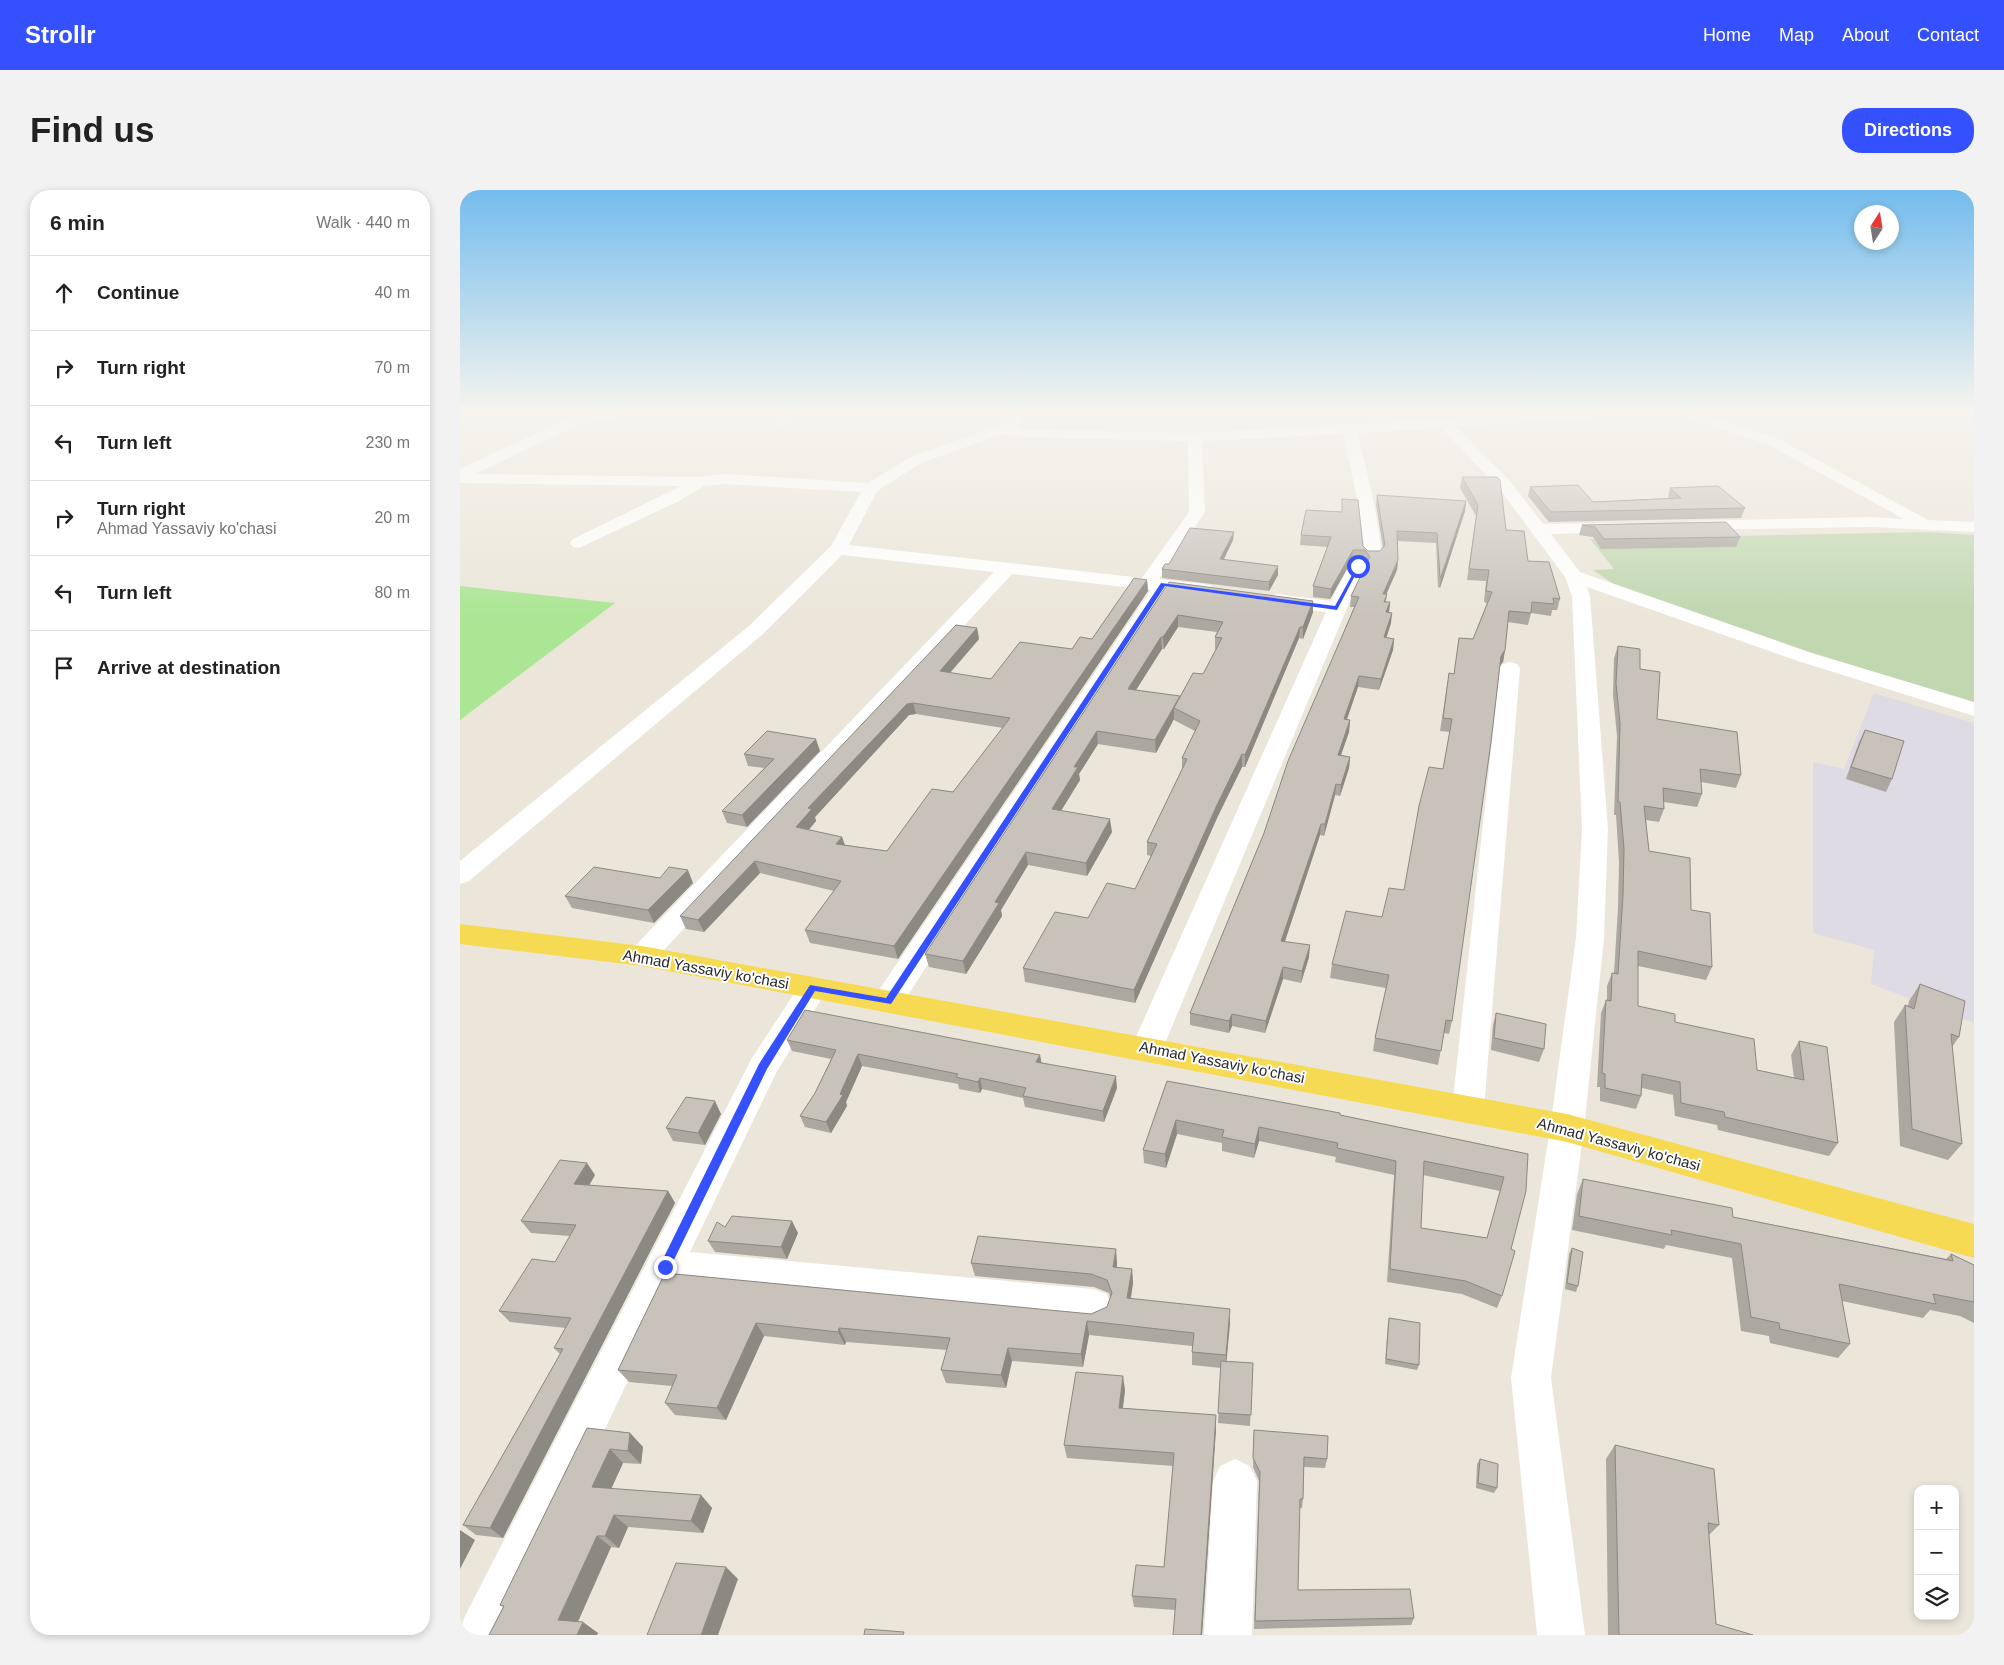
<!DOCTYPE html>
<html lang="en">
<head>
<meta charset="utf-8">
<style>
  body { margin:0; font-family:Arial,sans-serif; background:#f2f2f2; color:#222 }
  .controls { position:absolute; right:15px; bottom:15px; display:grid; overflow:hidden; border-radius:10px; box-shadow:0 2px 8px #0003 }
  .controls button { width:45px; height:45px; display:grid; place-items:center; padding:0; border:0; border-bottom:1px solid #e0e0e0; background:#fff; color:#222; font:25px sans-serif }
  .compass { position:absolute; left:1394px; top:15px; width:45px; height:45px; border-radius:50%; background:#fff; box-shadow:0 2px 8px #0003; rotate:12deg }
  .stop { position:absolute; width:15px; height:15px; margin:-11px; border:4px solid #3550ff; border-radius:50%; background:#fff }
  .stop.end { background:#3550ff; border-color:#fff; box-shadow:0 1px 5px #0008 }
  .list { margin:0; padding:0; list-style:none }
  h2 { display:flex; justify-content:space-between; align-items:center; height:65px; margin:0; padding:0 20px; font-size:21px }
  h2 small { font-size:16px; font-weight:400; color:#767676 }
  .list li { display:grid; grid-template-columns:32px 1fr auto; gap:15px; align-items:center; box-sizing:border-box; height:75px; padding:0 20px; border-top:1px solid #e0e0e0 }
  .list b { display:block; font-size:19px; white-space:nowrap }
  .list p { margin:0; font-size:16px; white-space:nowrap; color:#767676 }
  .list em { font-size:16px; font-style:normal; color:#767676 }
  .icon { flex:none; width:28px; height:28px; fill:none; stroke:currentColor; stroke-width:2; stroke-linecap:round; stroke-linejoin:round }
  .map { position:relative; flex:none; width:1514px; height:1445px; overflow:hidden; border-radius:20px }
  header { display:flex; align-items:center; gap:30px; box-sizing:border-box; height:70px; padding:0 25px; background:#3550ff; color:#fff }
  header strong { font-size:24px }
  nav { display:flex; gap:28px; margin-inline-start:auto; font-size:18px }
  .intro { display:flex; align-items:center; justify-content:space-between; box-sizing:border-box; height:120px; padding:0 30px }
  h1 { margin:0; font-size:35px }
  .button { padding:12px 22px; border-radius:20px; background:#3550ff; color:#fff; font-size:18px; font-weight:700 }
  main { display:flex; gap:30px; padding:0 30px }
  aside { flex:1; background:#fff; border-radius:20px; box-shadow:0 2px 8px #0003 }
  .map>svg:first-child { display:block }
  .industrial { fill:#dedbe4 }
  .green { fill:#abe694 }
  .cemetery { fill:#c1d7b0 }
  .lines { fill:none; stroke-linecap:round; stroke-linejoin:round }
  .minor { fill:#fff; fill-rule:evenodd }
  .major { fill:#f7da54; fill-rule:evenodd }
  .wall { fill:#aca7a0; fill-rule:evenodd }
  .shaded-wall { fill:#8c8882 }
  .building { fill:#c8c2ba; stroke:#8c8882; fill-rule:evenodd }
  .route { fill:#3550ff }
  .labels { text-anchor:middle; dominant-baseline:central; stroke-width:4; stroke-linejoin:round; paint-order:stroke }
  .street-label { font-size:15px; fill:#292929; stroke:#fff }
</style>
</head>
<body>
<header>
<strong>Strollr</strong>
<nav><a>Home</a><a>Map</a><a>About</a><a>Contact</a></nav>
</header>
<div class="intro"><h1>Find us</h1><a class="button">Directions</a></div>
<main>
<aside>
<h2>6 min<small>Walk · 440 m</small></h2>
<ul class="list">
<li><svg class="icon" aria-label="ahead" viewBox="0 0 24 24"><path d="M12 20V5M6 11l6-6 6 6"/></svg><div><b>Continue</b></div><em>40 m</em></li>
<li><svg class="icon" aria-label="right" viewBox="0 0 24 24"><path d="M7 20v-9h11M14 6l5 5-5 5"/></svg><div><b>Turn right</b></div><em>70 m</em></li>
<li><svg class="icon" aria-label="left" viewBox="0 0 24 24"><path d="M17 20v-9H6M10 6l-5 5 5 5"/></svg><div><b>Turn left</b></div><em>230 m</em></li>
<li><svg class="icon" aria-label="right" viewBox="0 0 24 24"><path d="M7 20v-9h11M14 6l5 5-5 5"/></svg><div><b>Turn right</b><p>Ahmad Yassaviy ko'chasi</p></div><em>20 m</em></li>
<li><svg class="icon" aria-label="left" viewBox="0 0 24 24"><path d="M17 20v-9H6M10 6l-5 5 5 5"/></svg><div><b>Turn left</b></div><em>80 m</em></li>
<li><svg class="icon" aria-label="arrive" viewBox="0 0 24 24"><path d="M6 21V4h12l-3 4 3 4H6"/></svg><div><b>Arrive at destination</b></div></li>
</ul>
</aside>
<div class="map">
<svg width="1514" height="1445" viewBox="0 0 1514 1445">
  <rect width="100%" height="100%" fill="#ece6da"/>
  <path class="industrial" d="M1414 503 1514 533V833L1411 794 1414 760 1353 743V572L1384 579Z"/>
  <path class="green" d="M0 396 155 413 0 530Z"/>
  <path class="cemetery" d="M1469 342 1514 345V516L1421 488 1155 395 1133 380 1154 379 1130 349Z"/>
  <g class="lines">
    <g class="minor">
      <path d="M137 223H167L160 227 120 234 15 284 239 287 265 284 408 293 451 267 548 232 546 223H558L563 234 558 238 564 239 735 243 1083 223H1138L1137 226 1132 227 996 237 1050 291 1083 334 1165 333 1167 337 1165 341 1159 342 1091 344 1120 382 1352 463 1514 512V526L1338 471 1127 397 1130 406 1148 639 1144 748 1124 938 1091 1188 1125 1445H1077L1051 1188 1090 938 1116 748 1122 639 1112 406 1105 387 1038 297 981 238 897 243C908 283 917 323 922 365L919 369H907L904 365 899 317 883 244 742 251 745 322 699 389 744 394 751 396 753 400 751 404 744 406 708 402 439 819 428 822 417 819 413 811 417 803 691 400 552 384 192 773 182 776 172 773 168 766 172 759 534 382 382 365 303 444 9 691 0 694V671L289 436 371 356 401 302 265 294 244 296 219 311 119 358 113 357 110 353 113 349 221 296 0 293V279L111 227ZM542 244 564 247 728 251 729 322 682 388 389 355 417 301 461 273Z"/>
      <path d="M324 223H339L326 236H316L314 233Z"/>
      <path d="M1220 223H1239L1319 249 1468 330 1514 332V342L1411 337 1226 340 1224 336 1226 332 1232 331 1411 327 1444 329 1309 255 1222 226Z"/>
      <path d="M898 371 904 372 907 376 887 418 703 858 698 867 687 870 676 867 671 858 866 422 817 416 810 414 808 410 810 406 817 404 871 411 889 376 892 372Z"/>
      <path d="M1050 472 1057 474 1060 478 1024 918 1020 928 1008 931 996 928 992 918 1040 478 1043 474Z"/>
      <path d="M353 787 363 790 368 798 316 883 230 1062 633 1099 647 1104 652 1117 647 1130 633 1135 214 1095 46 1445H0L4 1428 292 868 343 790Z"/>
      <path d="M775 1269 790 1276 797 1291 792 1445H744L753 1291 760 1276Z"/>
    </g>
    <path class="major" d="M0 734 182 756 1107 924 1514 1034V1068L1107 952 182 776 0 754Z"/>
  </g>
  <g class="wall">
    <path d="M1002 287 1046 340 1068 371 1100 409 1097 420H1092L1091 426 1071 423 1068 435 1048 432 1045 460 1043 472 1039 476 992 831 989 844 984 843 978 875 913 861 915 848 926 798 870 788 872 774 922 727 944 700 983 579 990 542 980 541 989 483 994 484 999 448 1013 449 1027 413 1024 412 1026 391 1007 390 1016 326 1000 298Z"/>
    <path d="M1070 297 1133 312 1209 308 1208 307 1210 298 1285 318 1281 328 1089 332 1068 306Z"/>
    <path d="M917 305 1006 311 1005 321 980 398 978 397 976 353 938 351V370L937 380 926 404H927L926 412H930L929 422 931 433 926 448 934 449 933 460 919 500 898 497 886 530H890L889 542 881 565 890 567 889 578 880 606 875 605 864 646 860 645 825 751 849 767 841 793 823 789 805 843 772 836 769 843 730 835V823L804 643 894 417H890L891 406 906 374 904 370H892L870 409 853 407V396L868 357 840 355 841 345 882 322V309L903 356 908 361H920L923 358 916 315Z"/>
    <path d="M1122 335 1280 347 1276 357 1141 359 1133 347 1119 345Z"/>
    <path d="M773 350 764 369 818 385 809 401 702 388V379L709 374Z"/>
    <path d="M687 390 688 401 438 769 350 753 345 740 374 701 300 683 244 742 226 739 220 726 517 438 519 449 490 483 531 489 612 459 632 449ZM456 524 543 538 493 602 427 661 385 655 382 647 349 640 356 631 355 627 449 525Z"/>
    <path d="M709 392 853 411V422L843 449 839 448 785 577H782L757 628 675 813 565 792 563 778 628 728 675 699 691 666 687 665V652L722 580V568L735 541 714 530V529L696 563 638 554 619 584 620 590 601 621 652 642 627 686 568 675 541 720 542 726 506 784 469 777 465 764ZM718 437 757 442 755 447V459H756L743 484 720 507 676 500 702 459H704Z"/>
    <path d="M1158 456 1180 479 1197 529 1281 585 1276 598 1241 592 1242 604 1237 617 1204 612V619L1199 632 1186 630 1189 661 1231 720 1252 777 1246 790 1178 776V816L1215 832 1297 880 1334 888 1331 865 1339 851 1378 953 1369 966 1258 940 1257 935 1215 926 1213 905 1182 898 1181 906 1176 919 1140 911V897H1137L1141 823 1146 810H1147V796L1152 783H1154L1158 718 1159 672 1156 625H1154L1157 546 1153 505 1154 468Z"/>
    <path d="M1405 540 1432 589 1426 602 1386 589 1399 552Z"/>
    <path d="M360 561 287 637 267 633 262 621 304 578 288 576 284 564Z"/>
    <path d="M200 688 233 693 194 733 112 718 105 706Z"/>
    <path d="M1460 794 1499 847 1492 857 1502 954 1488 970 1440 956 1434 832 1445 815 1448 816 1449 811Z"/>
    <path d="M1036 823 1084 859 1079 872 1031 860 1033 835Z"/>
    <path d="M327 850 580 865 581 872 657 898 644 932 565 917 563 908 522 899 520 903 499 899 498 894 402 876 386 912 387 916 371 943 345 937 340 926 355 903 371 869 332 861Z"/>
    <path d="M707 891 880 925 1068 964 1051 1059 1042 1106 1037 1118 1002 1104 927 1092 934 985 875 972 876 967 799 951 794 968 762 961V953L717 944 706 978 684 973 683 960ZM963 985 1040 1001 1027 1048 961 1038Z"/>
    <path d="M261 924 245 955 213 951 206 938Z"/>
    <path d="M135 985 129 995 208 1001 215 1013 43 1348 16 1345 3 1335 100 1164 94 1158 106 1138 50 1132 39 1121 95 1072 110 1046 71 1043 61 1031Z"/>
    <path d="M1123 989 1273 1027 1486 1069 1491 1064 1514 1075V1133L1500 1126 1470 1120 1463 1128 1382 1111 1390 1154 1378 1168 1310 1153 1309 1146 1281 1141 1272 1068 1206 1055 1204 1059 1112 1040 1117 1004Z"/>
    <path d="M265 1037 338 1043 327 1069 255 1062 248 1051Z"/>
    <path d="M1112 1058 1118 1096 1116 1102 1105 1099 1109 1064Z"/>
    <path d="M511 1073H657V1077L672 1079 673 1093 671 1109 770 1119V1133L766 1171 793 1173 790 1236 758 1233 761 1178 732 1175V1156L629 1145 623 1177 552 1171 546 1198 486 1193 481 1180 487 1160 386 1152 385 1155 304 1146 266 1230 215 1225 205 1213 212 1196 169 1192 158 1180 205 1083 631 1124 647 1117 650 1107 649 1103 634 1097 515 1086Z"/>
    <path d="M929 1128 959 1175 957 1180 925 1174 928 1133Z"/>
    <path d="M665 1200 663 1218 756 1225V1239L742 1445 715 1420 674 1417 672 1406 704 1377 713 1276 607 1268 604 1255Z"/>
    <path d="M127 1238 170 1243 183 1257 181 1274 163 1273 151 1299 241 1305 252 1318 243 1343 168 1337 159 1358 151 1357 118 1432 138 1443 137 1445H29L43 1417 40 1415Z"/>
    <path d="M794 1240 867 1269 865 1278 844 1277 843 1309 842 1318H839L838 1400 954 1428 951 1435 794 1439 799 1291 793 1277Z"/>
    <path d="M1155 1255 1259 1335 1249 1345 1256 1434 1293 1445H1148L1146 1269Z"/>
    <path d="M1020 1269 1037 1298 1034 1303 1016 1298 1017 1274Z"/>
  </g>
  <g class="shaded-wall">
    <path d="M1006 311 1005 321 980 398 981 387Z"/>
    <path d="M774 342 773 350 760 377V369Z"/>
    <path d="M893 360 892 370 870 409 871 399Z"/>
    <path d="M938 370 937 380 922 414 923 404Z"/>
    <path d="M818 376V385L809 401V392Z"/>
    <path d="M687 390 688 401 438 769 434 756Z"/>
    <path d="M853 411V422L843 449V437Z"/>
    <path d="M930 412 929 423 926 422Z"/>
    <path d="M932 423 931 433 923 458 924 447Z"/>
    <path d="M718 425V437L704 459 703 447Z"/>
    <path d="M840 437 839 448 785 577V565Z"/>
    <path d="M517 438 519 449 482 492 480 481Z"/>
    <path d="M701 447 702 459 669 511 668 499Z"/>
    <path d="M934 449 933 460 919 500 921 489Z"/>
    <path d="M1045 460 1043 472 1038 478 1041 466Z"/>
    <path d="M899 486 898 497 883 541 884 529Z"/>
    <path d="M720 506 714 518V529L696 563 695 550Z"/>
    <path d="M453 513 456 524 449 525 355 627 356 631 340 649 336 637 348 618 447 514Z"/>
    <path d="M890 530 889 542 877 576 878 565Z"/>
    <path d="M637 541 638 554 619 584 620 590 594 632 592 619 614 577Z"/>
    <path d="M356 549 360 561 287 637 282 625Z"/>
    <path d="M782 564V577L757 628 675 813 674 800 757 615Z"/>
    <path d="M890 567 889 578 880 606 881 595Z"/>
    <path d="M876 594 875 605 864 646 865 634Z"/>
    <path d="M650 629 652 642 627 686 626 673Z"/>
    <path d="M861 634 860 645 821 763V751Z"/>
    <path d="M382 647 386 659 376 654Z"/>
    <path d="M566 662 568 675 541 720 542 726 506 784 503 771 535 712Z"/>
    <path d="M295 671 300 683 244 742 238 730Z"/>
    <path d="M228 680 233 693 194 733 188 720Z"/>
    <path d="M850 755 849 767 841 793 842 781Z"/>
    <path d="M823 777V789L805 843 806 831Z"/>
    <path d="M772 824V836L769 843V831Z"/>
    <path d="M398 864 402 876 386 912 387 916 371 943 366 932Z"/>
    <path d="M580 865 582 876 576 872Z"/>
    <path d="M656 886 657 898 644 932 643 921Z"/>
    <path d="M520 888 522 899 520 903 518 892Z"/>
    <path d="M255 911 261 924 245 955 238 943Z"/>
    <path d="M716 930 717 944 706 978 705 964Z"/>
    <path d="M799 937V951L794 968 795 954Z"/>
    <path d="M127 973 135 985 123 1006 114 994Z"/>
    <path d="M208 1001 215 1013 43 1348 30 1338Z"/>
    <path d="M332 1031 338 1043 327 1069 321 1057Z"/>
    <path d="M656 1059 657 1073 654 1091 653 1077Z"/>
    <path d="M672 1079 673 1093 668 1122 667 1108Z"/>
    <path d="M770 1119V1133L766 1178V1165Z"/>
    <path d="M627 1131 629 1145 623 1177 621 1164Z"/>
    <path d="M296 1133 304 1146 266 1230 257 1218Z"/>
    <path d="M379 1138 386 1152 385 1155 378 1142Z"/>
    <path d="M548 1158 552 1171 546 1198 541 1185Z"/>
    <path d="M663 1186 665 1200 661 1231 659 1218Z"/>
    <path d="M756 1225V1239L742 1445H741Z"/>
    <path d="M170 1243 183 1257 181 1274 168 1261Z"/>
    <path d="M150 1259 163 1273 146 1310 132 1297Z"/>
    <path d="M241 1305 252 1318 243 1343 231 1331Z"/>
    <path d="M154 1325 168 1337 159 1358 145 1346Z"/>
    <path d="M0 1340 15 1350 0 1379Z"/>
    <path d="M137 1346 151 1357 114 1440 98 1430Z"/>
    <path d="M266 1377 278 1389 258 1445H241Z"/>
    <path d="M123 1432 138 1443 137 1445H117Z"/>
  </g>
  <g class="building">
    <path d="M1002 287H1037L1040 290 1046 340 1064 341 1068 371 1089 372 1100 409 1093 408 1094 414 1072 412 1071 423 1049 421 1045 460 1041 466 1031 552 992 831 986 830 981 861 915 848 929 785 872 774 886 721 922 727 929 698 944 700 959 616 969 577 983 579 992 529 983 528 989 483 994 484 999 448 1013 449 1032 402 1026 401 1029 380 1009 379 1018 315Z"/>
    <path d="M1118 295 1133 312 1221 308 1210 298 1258 296 1285 318 1091 322 1070 297Z"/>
    <path d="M917 305 1006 311 981 387H980L977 343 937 341 938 370 923 404H927L924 412H930L926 422 932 423 924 447 934 449 921 489 899 486 884 529 890 530 878 565 890 567 881 595 876 594 865 634H861L821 751 850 755 842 781 823 777 806 831 772 824 769 831 730 823 804 643 828 571 899 407 891 406 910 367 905 360H893L871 399 853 396 871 347 841 345 846 320 882 322V309L898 310 903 356 908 361H920L925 355Z"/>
    <path d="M1266 332 1280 347 1144 349 1135 337 1122 335Z"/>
    <path d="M730 338 774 342 760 369 818 376 809 392 702 379 705 374H709Z"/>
    <path d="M674 388 687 390 434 756 345 740 381 691 295 671 238 730 220 726 496 435 517 438 480 481 531 489 560 452 612 459 620 447 632 449ZM453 513 550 528 493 602 472 599 427 661 376 654 382 647 336 637 352 619 348 618 447 514Z"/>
    <path d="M709 392 853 411 843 437H840L785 565 782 564 757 615 674 800 563 778 595 722 628 728 647 693 675 699 697 654 687 652 727 569 722 568 740 531 714 518 733 483 743 484 762 448 755 447 763 432 718 425 703 447H701L668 499 720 506 695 550 637 541 614 577H618L592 619 650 629 626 673 566 662 535 712 539 713 503 771 465 764Z"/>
    <path d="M1158 456 1180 459V479L1200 482 1197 529 1277 542 1281 585 1240 579 1242 604 1203 598 1204 619 1184 616 1189 661 1230 668 1231 720 1250 723 1252 777 1178 761V816L1215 824V832L1294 849 1297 880 1344 890 1339 851 1367 857 1378 953 1265 927 1264 922 1221 913 1220 892 1182 884 1181 906 1145 898V884L1142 883 1146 810 1151 811 1152 783 1158 784 1163 705 1164 659 1160 612H1158L1160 533 1156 493Z"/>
    <path d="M1405 540 1444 551 1432 589 1391 577Z"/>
    <path d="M307 541 356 549 282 625 262 621 314 569 284 564Z"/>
    <path d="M134 677 200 688 209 677 228 680 188 720 105 706Z"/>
    <path d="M1460 794 1505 811 1499 847 1491 844 1502 954 1452 939 1445 815 1454 819Z"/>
    <path d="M345 820 580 865 576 872 656 886 643 921 563 906 566 898 520 888 518 892 496 887 498 884 398 864 380 904 383 905 366 932 340 926 355 903 376 860 327 850Z"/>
    <path d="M1036 823 1086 834 1084 859 1034 848Z"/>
    <path d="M707 891 880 923V925L1068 964 1066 1001 1051 1059 1055 1061 1042 1106 1006 1091 930 1079 936 971 877 958 878 953 799 937 795 954 762 947 764 940 716 930 705 964 683 960ZM964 971 1044 987 1027 1048 961 1038Z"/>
    <path d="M226 907 255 911 238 943 206 938Z"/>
    <path d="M100 970 127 973 114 994 208 1001 30 1338 3 1335 103 1159 94 1158 111 1128 39 1121 72 1069 95 1072 116 1035 61 1031Z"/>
    <path d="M1123 989 1272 1018 1273 1027 1493 1071 1491 1064 1514 1075V1112L1473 1104 1476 1114 1379 1094 1390 1154 1320 1139 1319 1133 1291 1127 1281 1054 1211 1040 1212 1045 1119 1026Z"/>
    <path d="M272 1026 332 1031 321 1057 248 1051 257 1032 265 1037Z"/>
    <path d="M518 1046 656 1059 653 1077 672 1079 667 1108 770 1119 766 1165 732 1162 734 1143 627 1131 621 1164 548 1158 541 1185 481 1180 490 1148 379 1138 378 1142 296 1133 257 1218 205 1213 217 1185 158 1180 205 1083 631 1124 647 1117 652 1103 647 1090 631 1084 511 1073Z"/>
    <path d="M1112 1058 1123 1062 1118 1096 1107 1093Z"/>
    <path d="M929 1128 960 1133 959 1175 926 1169Z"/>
    <path d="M761 1171 793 1173 791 1225 758 1223Z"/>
    <path d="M616 1182 663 1186 659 1218 756 1225 741 1445H713L716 1409 672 1406 676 1375 704 1377 714 1263 604 1255Z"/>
    <path d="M127 1238 170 1243 168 1261 150 1259 132 1297 241 1305 231 1331 154 1325 145 1346H137L98 1430 123 1432 117 1445H29L44 1416 40 1415Z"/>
    <path d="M794 1240 868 1246 867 1269 844 1267 843 1309H840L838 1400 950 1399 954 1428 795 1431 800 1282 793 1268Z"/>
    <path d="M1155 1255 1254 1279 1259 1335 1248 1333 1256 1434 1293 1445H1159Z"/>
    <path d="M1020 1269 1038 1274 1037 1298 1018 1293Z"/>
    <path d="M216 1373 266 1377 241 1445H187Z"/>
    <path d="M405 1439 444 1442 443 1445H404Z"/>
  </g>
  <linearGradient id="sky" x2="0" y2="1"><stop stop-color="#74bced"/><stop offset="0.52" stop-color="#f6f4ee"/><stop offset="1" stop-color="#f6f4ee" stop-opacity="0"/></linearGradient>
  <rect width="1514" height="425" fill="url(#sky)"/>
  <path class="route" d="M898 374 900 376 877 420 705 396 431 814 355 801 307 879 209 1080H201V1073L299 874 350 795 426 808 701 393 875 416Z"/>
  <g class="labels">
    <g class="street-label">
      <text transform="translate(246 779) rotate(10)">Ahmad Yassaviy ko'chasi</text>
      <text transform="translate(762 872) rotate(11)">Ahmad Yassaviy ko'chasi</text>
      <text transform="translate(1159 954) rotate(15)">Ahmad Yassaviy ko'chasi</text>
    </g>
  </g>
</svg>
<div class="controls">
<button>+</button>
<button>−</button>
<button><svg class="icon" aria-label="layers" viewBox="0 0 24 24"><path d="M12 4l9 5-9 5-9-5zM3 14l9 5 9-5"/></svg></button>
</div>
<svg class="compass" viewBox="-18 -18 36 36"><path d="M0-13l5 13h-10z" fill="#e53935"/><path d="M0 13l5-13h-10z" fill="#767676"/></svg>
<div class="stop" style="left:898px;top:376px"></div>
<div class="stop end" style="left:205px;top:1077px"></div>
</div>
</main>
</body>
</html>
